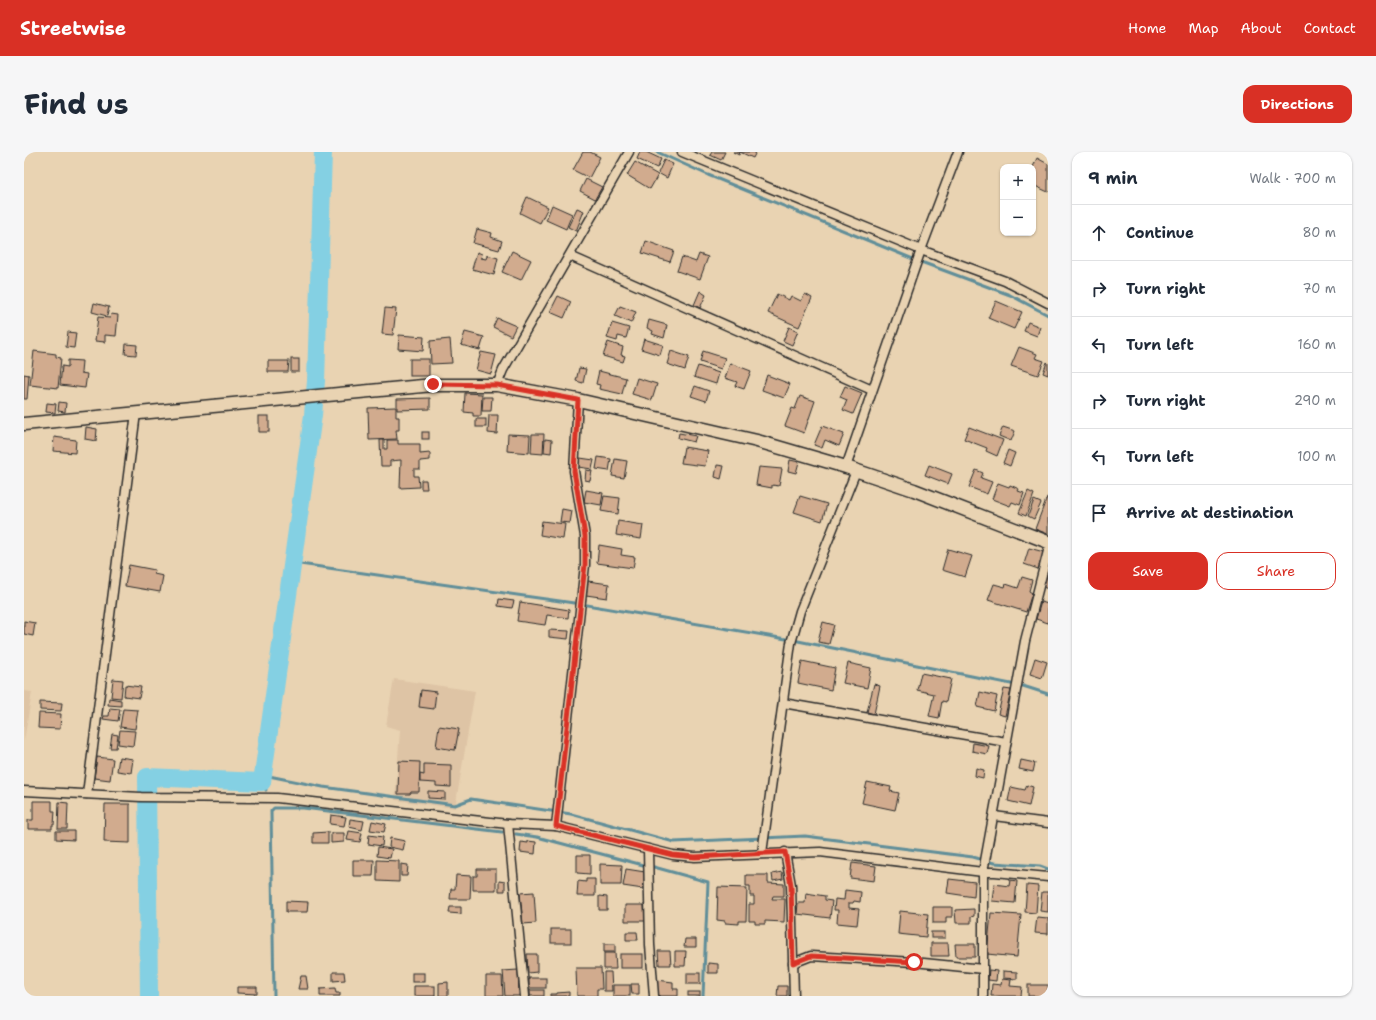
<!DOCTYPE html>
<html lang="en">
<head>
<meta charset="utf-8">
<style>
  body { margin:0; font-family:"Shantell Sans",sans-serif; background:#f6f6f7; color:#1f2937 }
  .controls { position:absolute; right:12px; top:12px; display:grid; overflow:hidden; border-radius:8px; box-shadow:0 1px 3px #0004 }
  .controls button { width:36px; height:36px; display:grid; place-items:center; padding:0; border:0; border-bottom:1px solid #e0e1e3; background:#fff; color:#1f2937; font:20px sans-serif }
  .stop { position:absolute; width:12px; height:12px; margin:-9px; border:3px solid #d93025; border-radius:50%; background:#fff }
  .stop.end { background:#d93025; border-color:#fff; box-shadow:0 1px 4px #0008 }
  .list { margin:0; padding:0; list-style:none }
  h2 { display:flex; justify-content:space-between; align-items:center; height:52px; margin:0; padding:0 16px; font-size:17px }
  h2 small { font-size:13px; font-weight:400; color:#747a83 }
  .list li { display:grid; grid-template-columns:26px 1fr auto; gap:12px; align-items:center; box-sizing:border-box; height:56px; padding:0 16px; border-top:1px solid #e0e1e3 }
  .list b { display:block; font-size:15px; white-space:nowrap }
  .list em { font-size:13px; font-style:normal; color:#747a83 }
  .actions { display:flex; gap:8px; padding:12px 16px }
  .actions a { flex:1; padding:9px 0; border:1px solid #d93025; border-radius:12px; text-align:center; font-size:14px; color:#d93025 }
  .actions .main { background:#d93025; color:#fff }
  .icon { flex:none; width:22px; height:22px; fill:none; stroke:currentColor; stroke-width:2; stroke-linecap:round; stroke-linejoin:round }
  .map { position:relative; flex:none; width:1024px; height:844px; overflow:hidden; border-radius:12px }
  header { display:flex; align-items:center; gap:24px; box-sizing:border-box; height:56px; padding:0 20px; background:#d93025; color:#fff }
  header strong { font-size:19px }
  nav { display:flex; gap:22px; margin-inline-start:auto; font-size:14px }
  .intro { display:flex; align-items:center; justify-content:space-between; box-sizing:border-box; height:96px; padding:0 24px }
  h1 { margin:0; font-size:28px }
  .button { padding:10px 18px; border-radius:12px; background:#d93025; color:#fff; font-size:14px; font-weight:700 }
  main { display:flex; gap:24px; padding:0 24px }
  aside { flex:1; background:#fff; border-radius:12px; box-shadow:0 1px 3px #0004 }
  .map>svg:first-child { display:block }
  .built { fill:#dec4a5 }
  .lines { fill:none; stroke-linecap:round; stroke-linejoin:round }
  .stream { stroke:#608e99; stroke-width:3 }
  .river { stroke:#84d0e3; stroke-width:18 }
  .building { fill:#d1ab8e; stroke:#2b2b2b }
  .street-casing { stroke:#2b2b2b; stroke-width:11 }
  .secondary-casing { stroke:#2b2b2b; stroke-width:15 }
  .street { stroke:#e9d3b2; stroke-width:8 }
  .secondary { stroke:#e9d3b2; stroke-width:12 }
  .route { stroke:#d93025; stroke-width:5 }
</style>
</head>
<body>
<header>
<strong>Streetwise</strong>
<nav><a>Home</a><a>Map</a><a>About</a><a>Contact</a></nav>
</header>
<div class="intro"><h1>Find us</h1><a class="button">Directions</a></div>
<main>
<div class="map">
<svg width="1024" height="844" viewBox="0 0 1024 844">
  <rect width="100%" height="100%" fill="#e9d3b2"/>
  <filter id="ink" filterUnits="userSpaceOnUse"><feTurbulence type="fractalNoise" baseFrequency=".025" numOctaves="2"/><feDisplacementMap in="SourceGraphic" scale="8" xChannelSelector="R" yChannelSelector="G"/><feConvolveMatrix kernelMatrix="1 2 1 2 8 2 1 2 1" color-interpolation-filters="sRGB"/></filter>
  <g filter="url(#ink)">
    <g class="built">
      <path d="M370 527 451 539 431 656 371 648 376 578 362 574Z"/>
      <path d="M0 539 8 540 0 589Z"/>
    </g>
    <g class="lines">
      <g class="stream">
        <path d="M633 0 684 23 889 107 986 143 1024 163"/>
        <path d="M269 411 550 451"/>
        <path d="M563 453 762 487"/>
        <path d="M774 489 987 532"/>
        <path d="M999 534 1024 542"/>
        <path d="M240 623 299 635 431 653 447 647 547 662 650 690 781 684 949 705 970 711 1016 714 1024 717"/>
        <path d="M238 630 242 638"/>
        <path d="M492 682 513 685 619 713"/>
        <path d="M630 715 684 730 679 844"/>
        <path d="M250 844 247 659 250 656H279L478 680"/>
      </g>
      <path class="river" d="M125 844 123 625 238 630 289 263 292 229 299 0"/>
    </g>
    <g class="building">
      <path d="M559 0H566L576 5 565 26 549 18Z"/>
      <path d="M616 0H622L637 7 633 16 613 7Z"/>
      <path d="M688 0H701L697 8 686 3Z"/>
      <path d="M709 0H732L729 6 716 0 715 3Z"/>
      <path d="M1013 6 1024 12V40L1009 33V15Z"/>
      <path d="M640 8 649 12 643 26 634 21Z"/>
      <path d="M611 10 634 23 626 37 603 23Z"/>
      <path d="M562 27 578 35 571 47 556 39Z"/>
      <path d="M503 45 524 55 516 71 496 61Z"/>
      <path d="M528 53 548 62 542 77 522 68Z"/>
      <path d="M553 56 560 59 552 79 544 75Z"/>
      <path d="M453 77 468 81 467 85 478 89 475 98 449 91Z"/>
      <path d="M622 89 650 99 646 110 618 101Z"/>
      <path d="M488 99 507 108 497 128 478 120Z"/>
      <path d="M453 100 458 102 457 106 462 107 463 103 474 106 470 123 448 117Z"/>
      <path d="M675 102 684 105 676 127 653 119 658 105 672 110Z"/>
      <path d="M676 139 682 143 676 156 670 153Z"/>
      <path d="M753 142 765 148 767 144 777 149 781 142 788 146 775 175 744 161Z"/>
      <path d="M534 144 547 150 540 166 526 160Z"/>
      <path d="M972 149 998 160 990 177 964 166Z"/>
      <path d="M70 151 85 155 83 164 68 160Z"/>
      <path d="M596 154 612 160 607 171 591 164Z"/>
      <path d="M361 156 372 157 369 183 358 182Z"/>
      <path d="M87 162 94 163 92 184 81 183V190L71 189 74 165 86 166Z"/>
      <path d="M473 166 492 174 487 184 469 175Z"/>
      <path d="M625 168 643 173 640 186 628 182 629 179 623 176Z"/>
      <path d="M1004 170 1016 175 1013 184 1000 179Z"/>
      <path d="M588 171 605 176 602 186 594 184 593 189 583 186Z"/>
      <path d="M765 175 774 179 768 193 759 189Z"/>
      <path d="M44 180 52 181 50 196 42 195Z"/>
      <path d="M441 180 460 185 456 198 437 193Z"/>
      <path d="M375 183 400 185 399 199 374 197Z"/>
      <path d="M426 187 428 211 407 212 406 189Z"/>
      <path d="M620 187 639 193 636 203 617 197Z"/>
      <path d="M584 190 599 195 597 203 601 204 599 210 579 204Z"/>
      <path d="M102 192 113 193 112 203 101 202Z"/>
      <path d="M995 195 1013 202 1011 206 1020 209 1014 223 987 214Z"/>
      <path d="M10 199 32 202V205L37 206 34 236 6 233Z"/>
      <path d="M647 199 665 205 661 218 643 212Z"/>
      <path d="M679 199 701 206 697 217 676 210Z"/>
      <path d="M457 200 472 203 467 222 452 218Z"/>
      <rect x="267" y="207" width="8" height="13"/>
      <rect x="386" y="207" width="19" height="17"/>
      <path d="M44 208 58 209 57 221 63 222 61 236 36 233 38 214 44 215Z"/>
      <path d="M244 209H265L264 220H244Z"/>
      <path d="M1023 210 1024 211V223L1019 221Z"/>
      <path d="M706 211 727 219 720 237 711 234 713 230 701 226Z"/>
      <path d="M674 214 695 221 692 232 670 225Z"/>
      <path d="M555 216 562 217 559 231 552 229Z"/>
      <path d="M575 219 602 226 598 242 575 237 576 233 572 232Z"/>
      <path d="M0 222 5 223 3 247H0Z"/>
      <path d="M743 223 766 232 760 246 738 238Z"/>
      <path d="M613 226 633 232 628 248 608 242Z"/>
      <path d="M671 234 685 239 682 249 667 244Z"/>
      <path d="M821 234 838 241 829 262 819 258 823 248 816 245Z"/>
      <path d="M441 241 458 242 457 264H449V261L440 260Z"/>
      <path d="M776 244 791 249 780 281 761 274 768 256 771 257Z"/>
      <path d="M459 245H468L467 259H458Z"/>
      <path d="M406 246V257L373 258V247Z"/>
      <path d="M35 250 42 251 41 260 34 259Z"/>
      <path d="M23 251 32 252 31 261 22 260Z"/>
      <path d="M372 255V265H375V278H372L373 287 345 288 344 256Z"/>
      <path d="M465 263H474L473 282 464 281Z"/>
      <rect x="235" y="264" width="10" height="16"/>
      <rect x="452" y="267" width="10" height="8"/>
      <path d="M798 274 820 282 815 294 801 288 798 296 790 293Z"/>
      <path d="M62 275 73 277 72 289 61 287Z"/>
      <path d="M945 275 979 288 973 304 962 299 963 296 940 287Z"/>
      <path d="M979 275 991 279 987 289 975 284Z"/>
      <rect x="398" y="280" width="7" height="7"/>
      <path d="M655 281 672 284 670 290 654 286Z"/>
      <path d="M484 282 506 283 505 301 483 299Z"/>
      <path d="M508 282H520L519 302 507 301Z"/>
      <path d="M30 285 52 288 51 301 29 299Z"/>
      <path d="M521 287 528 288 527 301 520 300Z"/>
      <path d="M356 288H360V297H363V288H374V292H396V302L406 301V308L396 309V317H390V324H394L395 335 376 336 377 308 366 309V314H357Z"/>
      <path d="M660 295 684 299 681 314 657 311Z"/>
      <path d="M984 298 991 301 986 314 979 311Z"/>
      <path d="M574 305 587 307 585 319 572 317Z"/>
      <path d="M556 306 570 308 568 317 554 315Z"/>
      <path d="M591 307 603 309 600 326 588 324Z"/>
      <path d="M766 308 775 310 772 321 764 319Z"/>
      <path d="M693 313 700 314 697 327 691 325Z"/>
      <path d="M905 313 928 322 924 332 901 323Z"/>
      <path d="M735 315 758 317 755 334 748 333V336L732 333Z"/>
      <path d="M562 318 568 319 566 329 561 328Z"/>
      <path d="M952 318 959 321 957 326 968 330 963 342 945 335Z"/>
      <path d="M397 328H402L403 337H397Z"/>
      <path d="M974 331 985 335 986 333 995 337 994 339 1000 341 996 353 988 350 986 354 968 347Z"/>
      <path d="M562 338 579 341 577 353 560 350Z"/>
      <path d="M1004 339 1010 342 1002 364 995 361Z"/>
      <path d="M580 344 596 346 594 362 577 359Z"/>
      <path d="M776 344 803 352 798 369 770 360Z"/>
      <path d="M1023 345H1024V382L1011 377Z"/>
      <path d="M1010 348 1017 351 1010 367 1004 364Z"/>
      <path d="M538 357 548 359 546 371 536 370Z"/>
      <path d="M518 369 541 372 539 387 516 383Z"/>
      <path d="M594 369 619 373 617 387 592 383Z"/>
      <path d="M575 393 598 397 597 403 611 405 609 416 573 411Z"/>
      <path d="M1005 396 1020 400 1014 417 1000 412Z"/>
      <path d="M924 397 948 404 941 425 918 418Z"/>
      <path d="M105 413 131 418 130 422 139 424 136 440 101 434Z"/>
      <path d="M1024 419V437L1019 435Z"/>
      <path d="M998 425 1008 428 1005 439 1008 441 1002 460 964 448 970 432 981 435 982 432 994 436Z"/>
      <path d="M564 429 585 432 583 446 562 443Z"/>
      <path d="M475 447 490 449 488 456 474 454Z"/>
      <path d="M496 450 545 458 544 466 523 463 521 473 493 469Z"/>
      <path d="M1017 450 1024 452V471L1012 467Z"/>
      <path d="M0 469 11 471 9 484 0 482Z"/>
      <path d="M799 470 810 473 805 492 794 490Z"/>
      <path d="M525 478 545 479 544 487 525 485Z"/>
      <path d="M1011 506 1023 510 1018 526 1006 522Z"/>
      <path d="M778 509 811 516 807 538 774 531Z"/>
      <path d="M824 511 847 516 843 536 819 531Z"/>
      <path d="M897 521 927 527 922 550 918 549 915 566 905 564 910 542 893 538Z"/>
      <path d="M89 527 99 528 97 546 87 545Z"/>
      <path d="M850 532 856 534 850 562 843 560Z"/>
      <path d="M101 533 117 535 115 546 100 544Z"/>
      <path d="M980 537 987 538 981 564 974 562Z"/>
      <path d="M397 538 412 540 410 557 395 555Z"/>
      <path d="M956 540 973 544 970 559 953 555Z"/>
      <path d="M85 546 97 548V554L84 553Z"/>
      <path d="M16 550 38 551 37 559 16 558Z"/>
      <path d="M86 556 96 557 94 569 79 567 80 564H85Z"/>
      <path d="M99 557 114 558 111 577 96 575Z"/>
      <path d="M15 561 37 562 36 577 14 576Z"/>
      <path d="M415 574 435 577 431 598 412 595Z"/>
      <path d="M96 578 111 579 109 594 94 592Z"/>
      <path d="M88 582 94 583 92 596H86Z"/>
      <path d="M949 591 965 594 963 602 948 599Z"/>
      <path d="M73 605 89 607 86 628 70 626Z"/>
      <path d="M95 605 109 607 107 621 93 619Z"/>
      <path d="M997 608 1011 611 1009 620 995 617Z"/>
      <path d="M375 609 396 610 395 640H387L386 642H374Z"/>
      <path d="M400 612 427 613V635L412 634V631L396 630V622L400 623Z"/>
      <path d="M952 616 960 618 959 626 951 624Z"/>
      <path d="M843 630 867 635 866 639 875 641 871 658 838 651Z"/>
      <path d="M1003 633 1009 635 1005 654 984 649 987 635 1001 638Z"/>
      <path d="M404 639 421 640V647L404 646Z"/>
      <path d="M9 649H28V659H31L30 673H28V677H4V668H9Z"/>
      <path d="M35 650 44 651 43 677H34Z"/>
      <path d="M81 652H106V691L80 690Z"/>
      <path d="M307 663 322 665 320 674 306 672Z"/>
      <path d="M326 667 340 669 338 678 325 675Z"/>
      <path d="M348 669 362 672 360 680 346 678Z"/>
      <path d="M32 679H50V688L32 687Z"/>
      <path d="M325 679 338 681 336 690 323 688Z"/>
      <path d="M304 680V691H289V681Z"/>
      <path d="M307 681H320V690L307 691Z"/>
      <path d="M345 683 359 685 358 694 344 692Z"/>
      <path d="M366 686 381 689 379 698 365 695Z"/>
      <path d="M504 689 512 690 511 702 496 700 497 690 504 691Z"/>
      <path d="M354 695 368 697 366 706 353 704Z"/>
      <path d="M553 703H566V722L553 721Z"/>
      <path d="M329 708H350L349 724H329Z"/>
      <path d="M353 708 375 709V730L353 729Z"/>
      <path d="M828 711 852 714 850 729 826 726Z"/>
      <path d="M377 712 384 713 383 724H377Z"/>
      <path d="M576 712 598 713 597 733H576Z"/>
      <path d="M453 717H472V738H449V724H453Z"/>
      <path d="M602 717 621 720 619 737 599 734Z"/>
      <path d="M758 720 759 727 749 729 748 722Z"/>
      <path d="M432 723 447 724 446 747H426L427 737H431Z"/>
      <path d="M722 723H744V731L760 732V744H749L748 747H761L760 770 741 769V772H731V769H725V752H730V744H726V734H722Z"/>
      <path d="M562 727H571V744H553L554 729 562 730Z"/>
      <path d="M925 727 951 730 950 745 923 741Z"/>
      <path d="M986 728 993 729 991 751 968 749 970 732 985 734Z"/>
      <path d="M475 729 481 730V739H475Z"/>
      <path d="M1003 733 1014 734 1012 761 1001 760Z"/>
      <path d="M694 735 723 736 722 769H715V772L701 771V769L693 768Z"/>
      <path d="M821 738 837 740 836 750 830 749 829 751H825V756L835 757 833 773 813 771 814 758H810L811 747 820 748Z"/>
      <path d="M510 740 512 771 499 772 496 741Z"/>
      <path d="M1018 740H1024V760L1016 759Z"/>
      <path d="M782 741 801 744V748L808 749 806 766 773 762 774 751H781Z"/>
      <path d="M575 744 583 745V758H575Z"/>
      <path d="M262 749 284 750 283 760H262Z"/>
      <path d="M601 753H620L621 769H601Z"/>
      <path d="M426 755H437V762L425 761Z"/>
      <path d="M909 755H928V765H922V771H909Z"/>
      <path d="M950 757V764L947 765V771H932L931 758Z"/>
      <path d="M876 759 904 762 902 785 874 782Z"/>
      <path d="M967 761 997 763 993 805 963 802Z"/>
      <path d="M1013 765 1024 766V782L1011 781Z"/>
      <rect x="527" y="777" width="20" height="14"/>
      <path d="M602 780H613L614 788H602Z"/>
      <rect x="907" y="780" width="14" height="6"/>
      <path d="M661 787H672V795H660Z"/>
      <path d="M907 791H924L925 804H907Z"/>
      <rect x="580" y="792" width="11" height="8"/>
      <path d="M931 792H951V805H932Z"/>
      <path d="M634 799H646L647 813H635Z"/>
      <path d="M651 799H662L661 814H651Z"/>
      <path d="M580 801H591L592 817H580Z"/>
      <path d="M503 802H513V820L504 821Z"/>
      <rect x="596" y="802" width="23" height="14"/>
      <path d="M684 811 694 812V821H684Z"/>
      <path d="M552 816H577L578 837H573V844H553Z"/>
      <path d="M494 818 495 844H481L479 819Z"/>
      <path d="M965 818 973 819 972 829 964 828Z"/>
      <path d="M979 819 993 820V827L979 826Z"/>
      <path d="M309 820H320L321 828 309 829Z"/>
      <path d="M580 820H587L588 839H580Z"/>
      <rect x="388" y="821" width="12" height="9"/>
      <rect x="663" y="821" width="13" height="11"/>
      <path d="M277 824H282L284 837H274Z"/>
      <path d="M462 824H478L479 844H462Z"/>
      <rect x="505" y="826" width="17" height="10"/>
      <path d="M978 827 987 828 986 834 998 835 997 844H967L968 832 977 833Z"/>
      <path d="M633 828 649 830V837H654V844H633Z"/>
      <path d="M424 830V844H415V831Z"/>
      <path d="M607 832H615V842H608Z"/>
      <rect x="589" y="833" width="17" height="11"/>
      <rect x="1004" y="833" width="20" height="11"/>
      <rect x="390" y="834" width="21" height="10"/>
      <path d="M754 834H763V844H753Z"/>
      <path d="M213 835H233V842L213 841Z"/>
      <path d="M311 836 312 841H316V844H296V837Z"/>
      <rect x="506" y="838" width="14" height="6"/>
      <path d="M545 840V844H526V842H533V841Z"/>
      <rect x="664" y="840" width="12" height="4"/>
    </g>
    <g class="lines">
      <defs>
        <g id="street">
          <path d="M658 0 897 98 981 129 1024 151"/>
          <path d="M546 104 848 238"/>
          <path d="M473 233 479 218 605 0"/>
          <path d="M822 315 897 98 934 0"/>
          <path d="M759 551 982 590"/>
          <path d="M0 639 117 645 253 646 484 672 532 674 649 703 671 705 796 700 959 720H971L1024 725"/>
          <path d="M63 642 112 261"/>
          <path d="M970 664 1024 671"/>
          <path d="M484 672 501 844"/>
          <path d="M532 674 561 413V384L550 319 554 248"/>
          <path d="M624 697 626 793 630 844"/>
          <path d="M761 700 767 733 770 844"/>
          <path d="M738 701 767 491 776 459 832 319"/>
          <path d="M769 811 787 804 890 810 959 817"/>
          <path d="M959 844V720L1001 489 1024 399"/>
        </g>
        <path id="secondary" d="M0 272 409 233H473L554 248 733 289 822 315 890 338 1024 390"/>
      </defs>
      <use href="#street" class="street-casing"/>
      <use href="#secondary" class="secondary-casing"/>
      <use href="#street" class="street"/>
      <use href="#secondary" class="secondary"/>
    </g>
  </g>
  <g class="lines" filter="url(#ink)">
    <path class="route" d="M409 232 473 233 554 248 550 319 561 384V413L532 674 649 703 671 705 761 700 767 733 769 811 787 804 890 810"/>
  </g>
</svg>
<div class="controls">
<button>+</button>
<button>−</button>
</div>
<div class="stop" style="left:890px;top:810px"></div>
<div class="stop end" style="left:409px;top:232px"></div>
</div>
<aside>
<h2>9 min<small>Walk · 700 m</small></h2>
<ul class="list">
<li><svg class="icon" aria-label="ahead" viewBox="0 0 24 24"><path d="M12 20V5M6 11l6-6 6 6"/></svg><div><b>Continue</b></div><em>80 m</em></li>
<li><svg class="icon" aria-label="right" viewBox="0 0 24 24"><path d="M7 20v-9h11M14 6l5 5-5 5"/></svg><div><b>Turn right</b></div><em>70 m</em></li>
<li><svg class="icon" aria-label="left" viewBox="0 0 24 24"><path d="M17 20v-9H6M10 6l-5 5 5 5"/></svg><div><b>Turn left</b></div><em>160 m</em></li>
<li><svg class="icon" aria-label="right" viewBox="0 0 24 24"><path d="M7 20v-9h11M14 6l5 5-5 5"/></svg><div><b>Turn right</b></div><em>290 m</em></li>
<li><svg class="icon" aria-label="left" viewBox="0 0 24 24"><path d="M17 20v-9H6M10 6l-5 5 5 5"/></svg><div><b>Turn left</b></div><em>100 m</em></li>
<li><svg class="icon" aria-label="arrive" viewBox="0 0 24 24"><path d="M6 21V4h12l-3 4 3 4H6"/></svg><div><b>Arrive at destination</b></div></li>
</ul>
<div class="actions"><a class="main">Save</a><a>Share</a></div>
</aside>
</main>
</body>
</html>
